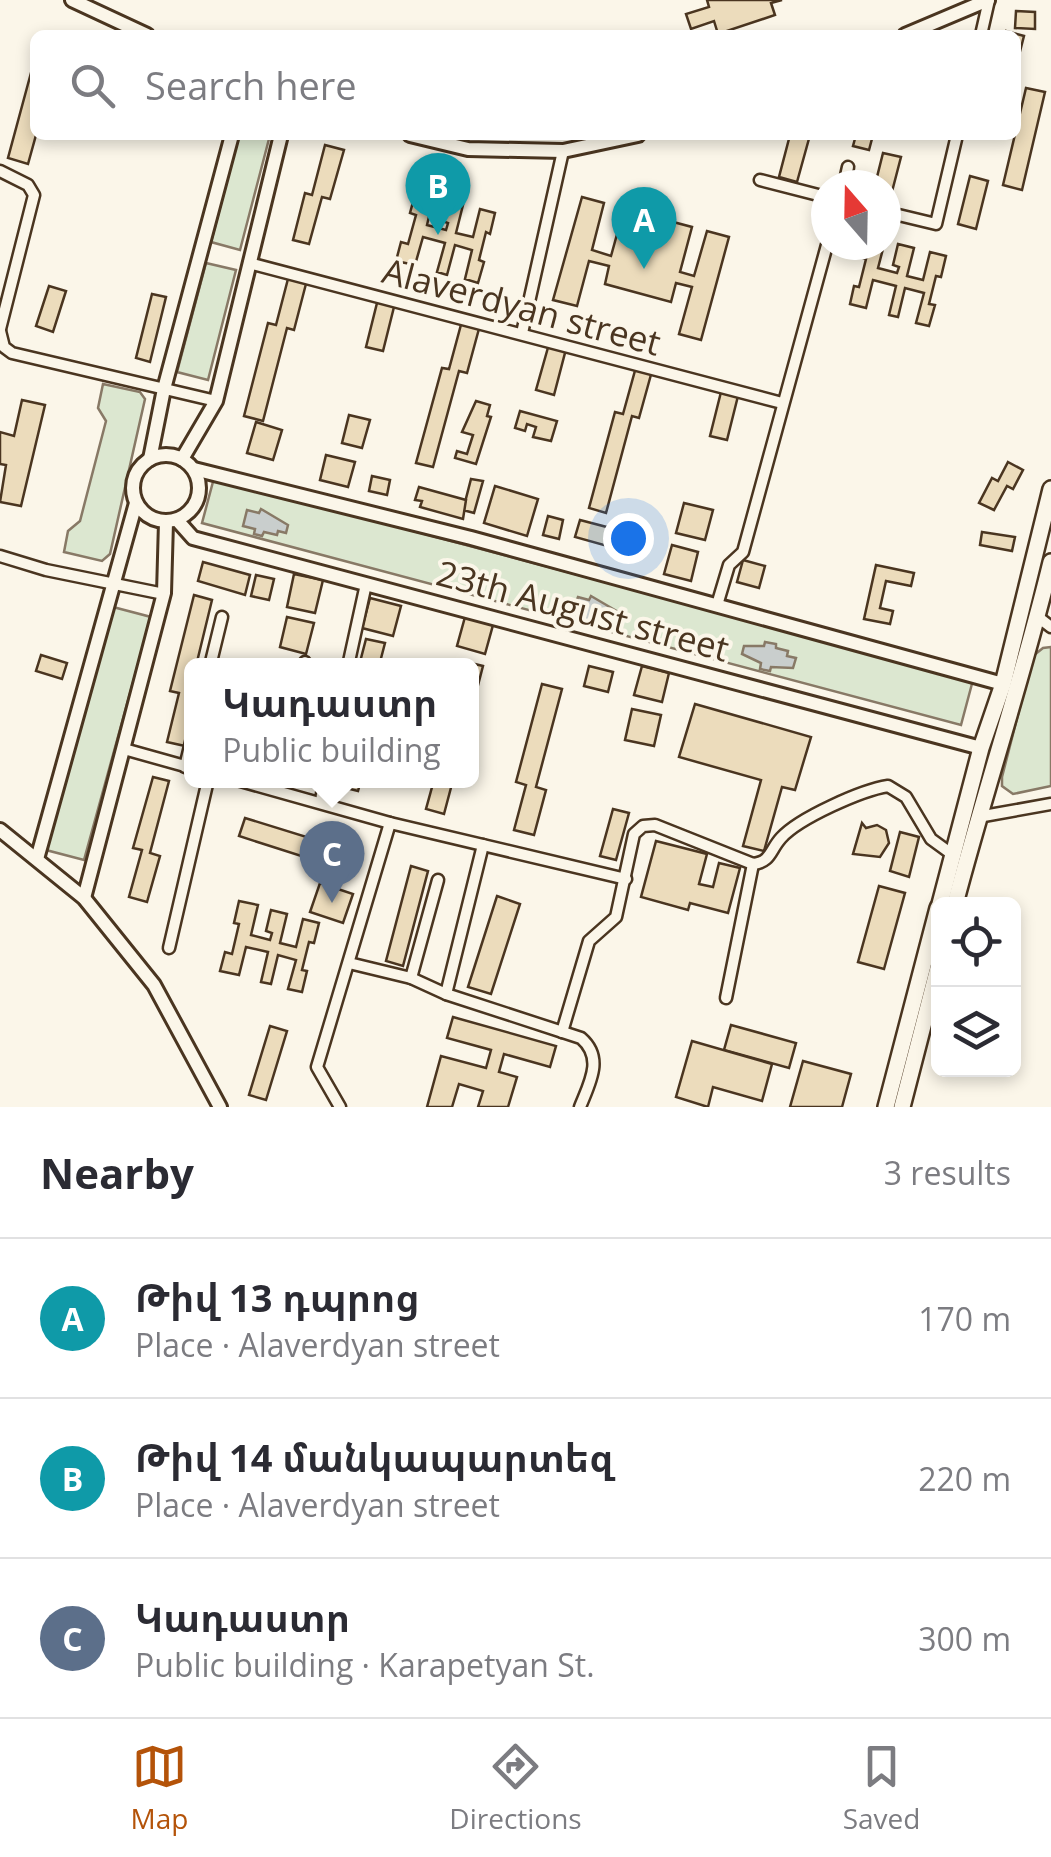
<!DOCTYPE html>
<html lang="en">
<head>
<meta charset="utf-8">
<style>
  body { margin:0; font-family:"Open Sans","Noto Sans Armenian",sans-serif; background:#f7f7f7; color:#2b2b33 }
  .controls { position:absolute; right:30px; bottom:30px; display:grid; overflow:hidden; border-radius:15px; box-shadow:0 5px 15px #0003 }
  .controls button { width:90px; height:90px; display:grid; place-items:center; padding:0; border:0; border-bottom:2px solid #e1e1e2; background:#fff; color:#2b2b33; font:50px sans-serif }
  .compass { position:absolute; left:811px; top:170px; width:90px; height:90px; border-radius:50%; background:#fff; box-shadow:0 5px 15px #0003; rotate:340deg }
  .you { position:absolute; left:628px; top:538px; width:35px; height:35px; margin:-25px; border:8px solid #fff; border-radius:50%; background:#1a73e8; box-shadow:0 0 0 15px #1a73e833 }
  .badge { display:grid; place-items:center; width:65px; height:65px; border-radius:50%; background:#b45309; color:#fff; font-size:32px; font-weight:700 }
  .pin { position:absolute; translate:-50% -82px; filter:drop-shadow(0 2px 5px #0008) }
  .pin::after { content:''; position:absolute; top:52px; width:35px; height:30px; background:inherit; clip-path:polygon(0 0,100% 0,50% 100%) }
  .popup { position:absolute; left:184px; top:658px; width:295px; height:130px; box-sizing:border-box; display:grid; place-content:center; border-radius:15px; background:#fff; filter:drop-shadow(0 2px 8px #0005); font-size:32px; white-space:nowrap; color:#7c7c81 }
  .popup b { font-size:38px; color:#2b2b33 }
  .popup::after { content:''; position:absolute; left:50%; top:100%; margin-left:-20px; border:20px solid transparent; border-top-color:#fff }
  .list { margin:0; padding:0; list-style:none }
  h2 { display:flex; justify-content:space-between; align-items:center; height:130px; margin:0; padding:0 40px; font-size:42px }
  h2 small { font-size:32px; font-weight:400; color:#7c7c81 }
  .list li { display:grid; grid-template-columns:65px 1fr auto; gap:30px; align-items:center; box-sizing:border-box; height:160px; padding:0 40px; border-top:2px solid #e1e1e2 }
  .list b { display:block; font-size:38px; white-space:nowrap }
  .list p { margin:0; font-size:32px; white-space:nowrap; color:#7c7c81 }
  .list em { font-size:32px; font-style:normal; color:#7c7c81 }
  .icon { flex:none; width:55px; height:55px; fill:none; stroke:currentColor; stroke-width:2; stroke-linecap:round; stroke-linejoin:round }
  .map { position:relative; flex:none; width:1051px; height:1107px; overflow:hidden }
  .search { position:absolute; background:#fff; box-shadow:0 5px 15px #0003; left:30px; right:30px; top:30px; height:110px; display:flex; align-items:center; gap:25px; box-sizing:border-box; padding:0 35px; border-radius:15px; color:#7c7c81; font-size:38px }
  .sheet { height:610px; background:#fff }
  nav { display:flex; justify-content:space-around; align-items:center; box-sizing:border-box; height:140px; border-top:2px solid #e1e1e2; background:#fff; font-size:28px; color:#7c7c81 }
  nav a { display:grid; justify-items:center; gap:5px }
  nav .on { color:#b45309 }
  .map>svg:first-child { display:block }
  .green { fill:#dce7d0; stroke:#887966; stroke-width:2.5 }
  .water { fill:#c9cecd; stroke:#887966; stroke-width:2.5 }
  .building { fill:#ecdcbc; stroke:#4a3520; stroke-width:2.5 }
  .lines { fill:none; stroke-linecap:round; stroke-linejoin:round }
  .minor-casing { stroke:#4a3520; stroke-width:15 }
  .tertiary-casing { stroke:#4a3520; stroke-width:18 }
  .primary-casing { stroke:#4a3520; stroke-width:20 }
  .minor { stroke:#fbf6e9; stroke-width:10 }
  .tertiary { stroke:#fbf6e9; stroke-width:12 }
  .primary { stroke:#fbf6e9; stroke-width:15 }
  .labels { text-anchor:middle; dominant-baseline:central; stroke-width:8; stroke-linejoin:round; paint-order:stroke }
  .street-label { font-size:35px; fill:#4a3520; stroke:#fbf6e9 }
</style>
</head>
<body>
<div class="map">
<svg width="1051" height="1107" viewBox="0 0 1051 1107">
  <rect width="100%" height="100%" fill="#fbf6e9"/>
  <g class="green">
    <path d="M239 135H270L240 250 211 242Z"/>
    <path d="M206 263 236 270 208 380 177 372Z"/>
    <path d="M103 384 140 392 145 399 110 554 102 561 64 552 68 531 80 521 106 421 98 408Z"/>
    <path d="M214 478 973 680 961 725 202 523Z"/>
    <path d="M113 607 151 617 84 860 46 850Z"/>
    <path d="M1051 647V786L1013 794 1002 786V777L1033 656 1043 648Z"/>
  </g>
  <g class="water">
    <path d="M261 509 288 525 286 533 278 531 277 535 264 532 262 536 254 534 255 529 243 526 247 510 259 513Z"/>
    <path d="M591 596 620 613 617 622 596 619 594 624 582 621 583 617 565 607 568 599 576 602 578 597 589 600Z"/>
    <path d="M765 642 776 644V648L788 651 787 656 796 658 793 668 771 667 770 671 760 669 761 663 742 654 744 646H764Z"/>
  </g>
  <g class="building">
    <path d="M707 0H782L771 3 775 15 718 34 714 21 691 29 686 14 709 7Z"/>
    <path d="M1016 11 1035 12V29L1015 28Z"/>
    <path d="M1006 31 1024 36 1016 67V35H1005Z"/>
    <path d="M35 58 36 135 28 164 8 158Z"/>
    <path d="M1026 88 1045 92 1022 190 1003 185Z"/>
    <path d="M790 135H810L797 182 779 177Z"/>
    <path d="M856 135H873L869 150 853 146Z"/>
    <path d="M325 145 344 150 330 199 322 197 309 244 293 240 305 193 312 195Z"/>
    <path d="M883 153 901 157 888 207 886 185H875Z"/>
    <path d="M970 176 988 181 976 229 958 224Z"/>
    <path d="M416 191 434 195 427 225 446 230 448 223 442 221 447 201 463 205 456 233 473 237 480 209 495 213 490 234 486 232 479 260 484 262 478 283 465 279 472 250 455 245 447 275 437 272 445 243 423 237 415 265 396 261 401 242 408 244 416 215 410 213Z"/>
    <path d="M582 197 604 203 592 250 611 256 624 209 692 227 680 272 694 276 707 231 729 237 701 340 679 334 692 287 676 283 671 302 605 284 609 266 589 261 577 306 553 300Z"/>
    <path d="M898 244 914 248 907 276 923 280 930 252 946 256 941 277 936 276 929 304 935 305 929 326 916 323 924 293 905 288 898 317 889 315 896 286 873 280 866 308 850 304 854 286 859 287 866 259 860 257 863 245H884L878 268 897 273 899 267 893 265Z"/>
    <path d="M289 275 307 280 294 330 287 328 263 421 244 416 268 323 276 325Z"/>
    <path d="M49 286 66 291 53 332 36 326Z"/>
    <path d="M152 294 166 297 150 362 136 358Z"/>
    <path d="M378 299 395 303 383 351 366 347Z"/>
    <path d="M462 321 480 325 467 373 459 371 433 467 416 463 442 368 449 369Z"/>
    <path d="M549 344 566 349 554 395 536 390Z"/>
    <path d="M636 367 652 371 639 418 632 416 606 513 589 508 615 412 623 414Z"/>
    <path d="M722 388 739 392 727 440 710 436Z"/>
    <path d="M22 400 45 405 21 506 0 502 6 465 0 464V432L14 436Z"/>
    <path d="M476 401 490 405 487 416 491 417 476 464 455 458 457 451 467 454 473 435 462 432Z"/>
    <path d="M520 411 557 421 551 441 533 437 536 427 527 424 525 431 515 428Z"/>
    <path d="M349 415 370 420 362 448 342 443Z"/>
    <path d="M256 422 282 430 273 460 247 453Z"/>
    <path d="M326 455 355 462 348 487 320 480Z"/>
    <path d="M1008 462 1023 470 1013 489 1007 486 994 510 979 503 992 478 998 481Z"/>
    <path d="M372 476 390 480 387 495 369 491Z"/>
    <path d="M471 479 483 481 474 513 463 510Z"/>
    <path d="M495 486 538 499 527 536 484 523Z"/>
    <path d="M419 487 466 500 463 519 420 507 422 501 415 500Z"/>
    <path d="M684 503 713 510 705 540 676 533Z"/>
    <path d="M548 516 563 520 559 539 543 535Z"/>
    <path d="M580 520 641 536 636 554 575 537Z"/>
    <path d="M982 532 1015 537 1012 551 980 545Z"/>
    <path d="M672 545 698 552 691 581 664 574Z"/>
    <path d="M743 560 765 566 759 588 737 582Z"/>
    <path d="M203 562 250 575 245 595 198 581Z"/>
    <path d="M876 565 914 573 911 586 886 581 880 608 893 611 890 624 864 619Z"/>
    <path d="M294 574 323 580 315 613 287 607Z"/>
    <path d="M256 575 274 579 269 600 251 596Z"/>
    <path d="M194 595 212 600 196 666H192L188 697 192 698V720L185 746 167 742 179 693 170 691Z"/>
    <path d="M370 598 401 606 393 636 362 628Z"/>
    <path d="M287 617 314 623 306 654 280 647Z"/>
    <path d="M465 617 493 625 485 654 457 646Z"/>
    <path d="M366 639 385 643 379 666H359Z"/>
    <path d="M41 655 67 663 62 679 36 671Z"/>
    <path d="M458 660 483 666 475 697 472 696V666H456Z"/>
    <path d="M589 666 613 672 608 692 584 686Z"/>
    <path d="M642 666 669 673 662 702 634 695Z"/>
    <path d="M542 684 562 689 536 787 546 790 534 835 514 830 526 785 516 782Z"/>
    <path d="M695 704 811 737 795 790 782 787 764 851 743 846 761 780 679 757Z"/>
    <path d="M632 709 661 715 654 746 625 740Z"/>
    <path d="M153 777 169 781 150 853 160 856 147 902 129 897 142 850 133 848Z"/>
    <path d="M339 780H361L358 791 338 786Z"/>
    <path d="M434 780H453L444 814 426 809Z"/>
    <path d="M613 809 629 813 616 860 600 856Z"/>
    <path d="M245 818 326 843 320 862 239 836Z"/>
    <path d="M862 823 866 828 877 825 886 830 889 843 880 857 853 854Z"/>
    <path d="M900 832 919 837 909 877 890 871Z"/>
    <path d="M656 841 707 854 699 884 713 887 719 863 740 868 728 913 690 903 688 910 641 897Z"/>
    <path d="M411 866 428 871 403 966 386 961Z"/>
    <path d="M320 883 353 894 343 923 310 912Z"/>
    <path d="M879 886 905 893 884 969 858 962Z"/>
    <path d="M497 896 520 904 491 994 468 987Z"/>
    <path d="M239 901 258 905 251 935 270 940 272 933 266 931 271 910 287 914 280 943 296 947 303 919 319 923 314 943 309 942 302 970 307 971 302 992 288 989 296 960 278 955 271 984 261 982 268 952 246 947 239 975 220 971 225 952 232 954 239 924 234 923Z"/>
    <path d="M453 1017 556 1046 550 1067 504 1054 499 1072 517 1077 508 1107H478L483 1091 459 1084 452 1107H427L441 1056 486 1068 491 1050 447 1038Z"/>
    <path d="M731 1025 796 1043 789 1068 724 1050Z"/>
    <path d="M270 1026 287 1031 266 1100 249 1095Z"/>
    <path d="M692 1041 772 1064 762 1101 713 1087 708 1107 676 1097Z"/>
    <path d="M803 1061 851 1074 842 1107H790Z"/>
  </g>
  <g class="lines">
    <defs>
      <g id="minor">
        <path d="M981 35 989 0"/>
        <path d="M0 171 28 185 34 195 0 329"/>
        <path d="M760 180 826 197"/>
        <path d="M844 185 848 167"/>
        <path d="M886 212 936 224 957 135"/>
        <path d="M249 263 782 403"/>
        <path d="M0 331 4 347 12 353 216 401"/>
        <path d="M522 333 563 151"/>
        <path d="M0 556 46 570 164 594"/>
        <path d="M717 605 729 565 743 552 827 245"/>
        <path d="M1038 617 1051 627"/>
        <path d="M210 666 222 617"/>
        <path d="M304 666 305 662"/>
        <path d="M348 666 366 584"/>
        <path d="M124 749 192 768"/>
        <path d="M185 767 192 738"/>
        <path d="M237 780 390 823 626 879"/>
        <path d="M321 802 324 780"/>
        <path d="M978 817 1051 804"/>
        <path d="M169 948 208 780"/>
        <path d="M349 963 411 978 446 994 581 1038C604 1058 590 1082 580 1107"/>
        <path d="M411 978 438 880"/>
        <path d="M446 994 483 845"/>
        <path d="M726 998 753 864"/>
        <path d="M562 1032 589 941 616 917 634 834 643 826 655 825 753 864C771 862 770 850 781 838 799 818 862 790 888 786L906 797 931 839 953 855"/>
        <path d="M340 1107 317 1067 390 823"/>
      </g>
      <g id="tertiary">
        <path d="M72 0 147 35"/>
        <path d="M905 35 988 0"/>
        <path d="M410 135 468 149 563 151 638 135"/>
        <circle cx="166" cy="488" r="33"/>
        <path d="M150 459 164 389 232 135"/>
        <path d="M182 459 216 401 281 135"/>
        <path d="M194 469 471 538 1003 684"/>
        <path d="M177 520 193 538 981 748"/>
        <path d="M0 830 84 898 154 985 220 1107"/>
        <path d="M37 859 136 503"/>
        <path d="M84 898 164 593 166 522"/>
      </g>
      <g id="primary">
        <path d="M940 904 981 748 1003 684 1051 489"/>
        <path d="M955 904C985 790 1023 677 1051 562"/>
        <path d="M886 1107 938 908"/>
        <path d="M902 1107 938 968"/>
      </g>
    </defs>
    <use href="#minor" class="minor-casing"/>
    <use href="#tertiary" class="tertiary-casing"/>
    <use href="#primary" class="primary-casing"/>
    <use href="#minor" class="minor"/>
    <use href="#tertiary" class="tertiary"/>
    <use href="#primary" class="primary"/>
  </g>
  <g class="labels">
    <g class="street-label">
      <text transform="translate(522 306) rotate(15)">Alaverdyan street</text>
      <text transform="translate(583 610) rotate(15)">23th August street</text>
    </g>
  </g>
</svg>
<div class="controls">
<button><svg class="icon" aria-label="locate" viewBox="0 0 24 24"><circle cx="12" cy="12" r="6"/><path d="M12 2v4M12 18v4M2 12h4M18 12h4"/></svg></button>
<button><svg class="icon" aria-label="layers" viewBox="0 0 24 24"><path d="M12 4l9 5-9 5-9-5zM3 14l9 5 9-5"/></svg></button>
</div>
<svg class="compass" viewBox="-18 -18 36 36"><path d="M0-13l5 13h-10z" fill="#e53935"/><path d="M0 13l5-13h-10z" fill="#7c7c81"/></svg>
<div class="you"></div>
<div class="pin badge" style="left:644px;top:269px;background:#0f9aa8">A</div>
<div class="pin badge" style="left:438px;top:235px;background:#0f9aa8">B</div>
<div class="pin badge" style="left:332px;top:903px;background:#5c6f8a">C</div>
<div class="popup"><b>Կադաստր</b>Public building</div>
<div class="search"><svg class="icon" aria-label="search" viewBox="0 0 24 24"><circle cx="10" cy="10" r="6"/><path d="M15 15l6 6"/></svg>Search here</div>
</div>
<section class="sheet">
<h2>Nearby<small>3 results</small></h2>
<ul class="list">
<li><span class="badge" style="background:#0f9aa8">A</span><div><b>Թիվ 13 դպրոց</b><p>Place · Alaverdyan street</p></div><em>170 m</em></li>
<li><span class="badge" style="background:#0f9aa8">B</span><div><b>Թիվ 14 մանկապարտեզ</b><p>Place · Alaverdyan street</p></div><em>220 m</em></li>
<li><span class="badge" style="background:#5c6f8a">C</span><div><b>Կադաստր</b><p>Public building · Karapetyan St.</p></div><em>300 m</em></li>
</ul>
</section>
<nav>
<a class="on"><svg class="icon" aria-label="map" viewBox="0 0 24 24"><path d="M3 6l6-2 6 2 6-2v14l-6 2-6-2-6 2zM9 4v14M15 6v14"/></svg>Map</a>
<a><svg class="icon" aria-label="directions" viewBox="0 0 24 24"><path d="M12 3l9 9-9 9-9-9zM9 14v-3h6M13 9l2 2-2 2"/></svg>Directions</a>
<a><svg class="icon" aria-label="saved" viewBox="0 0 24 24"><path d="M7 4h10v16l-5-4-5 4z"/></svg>Saved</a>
</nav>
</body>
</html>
